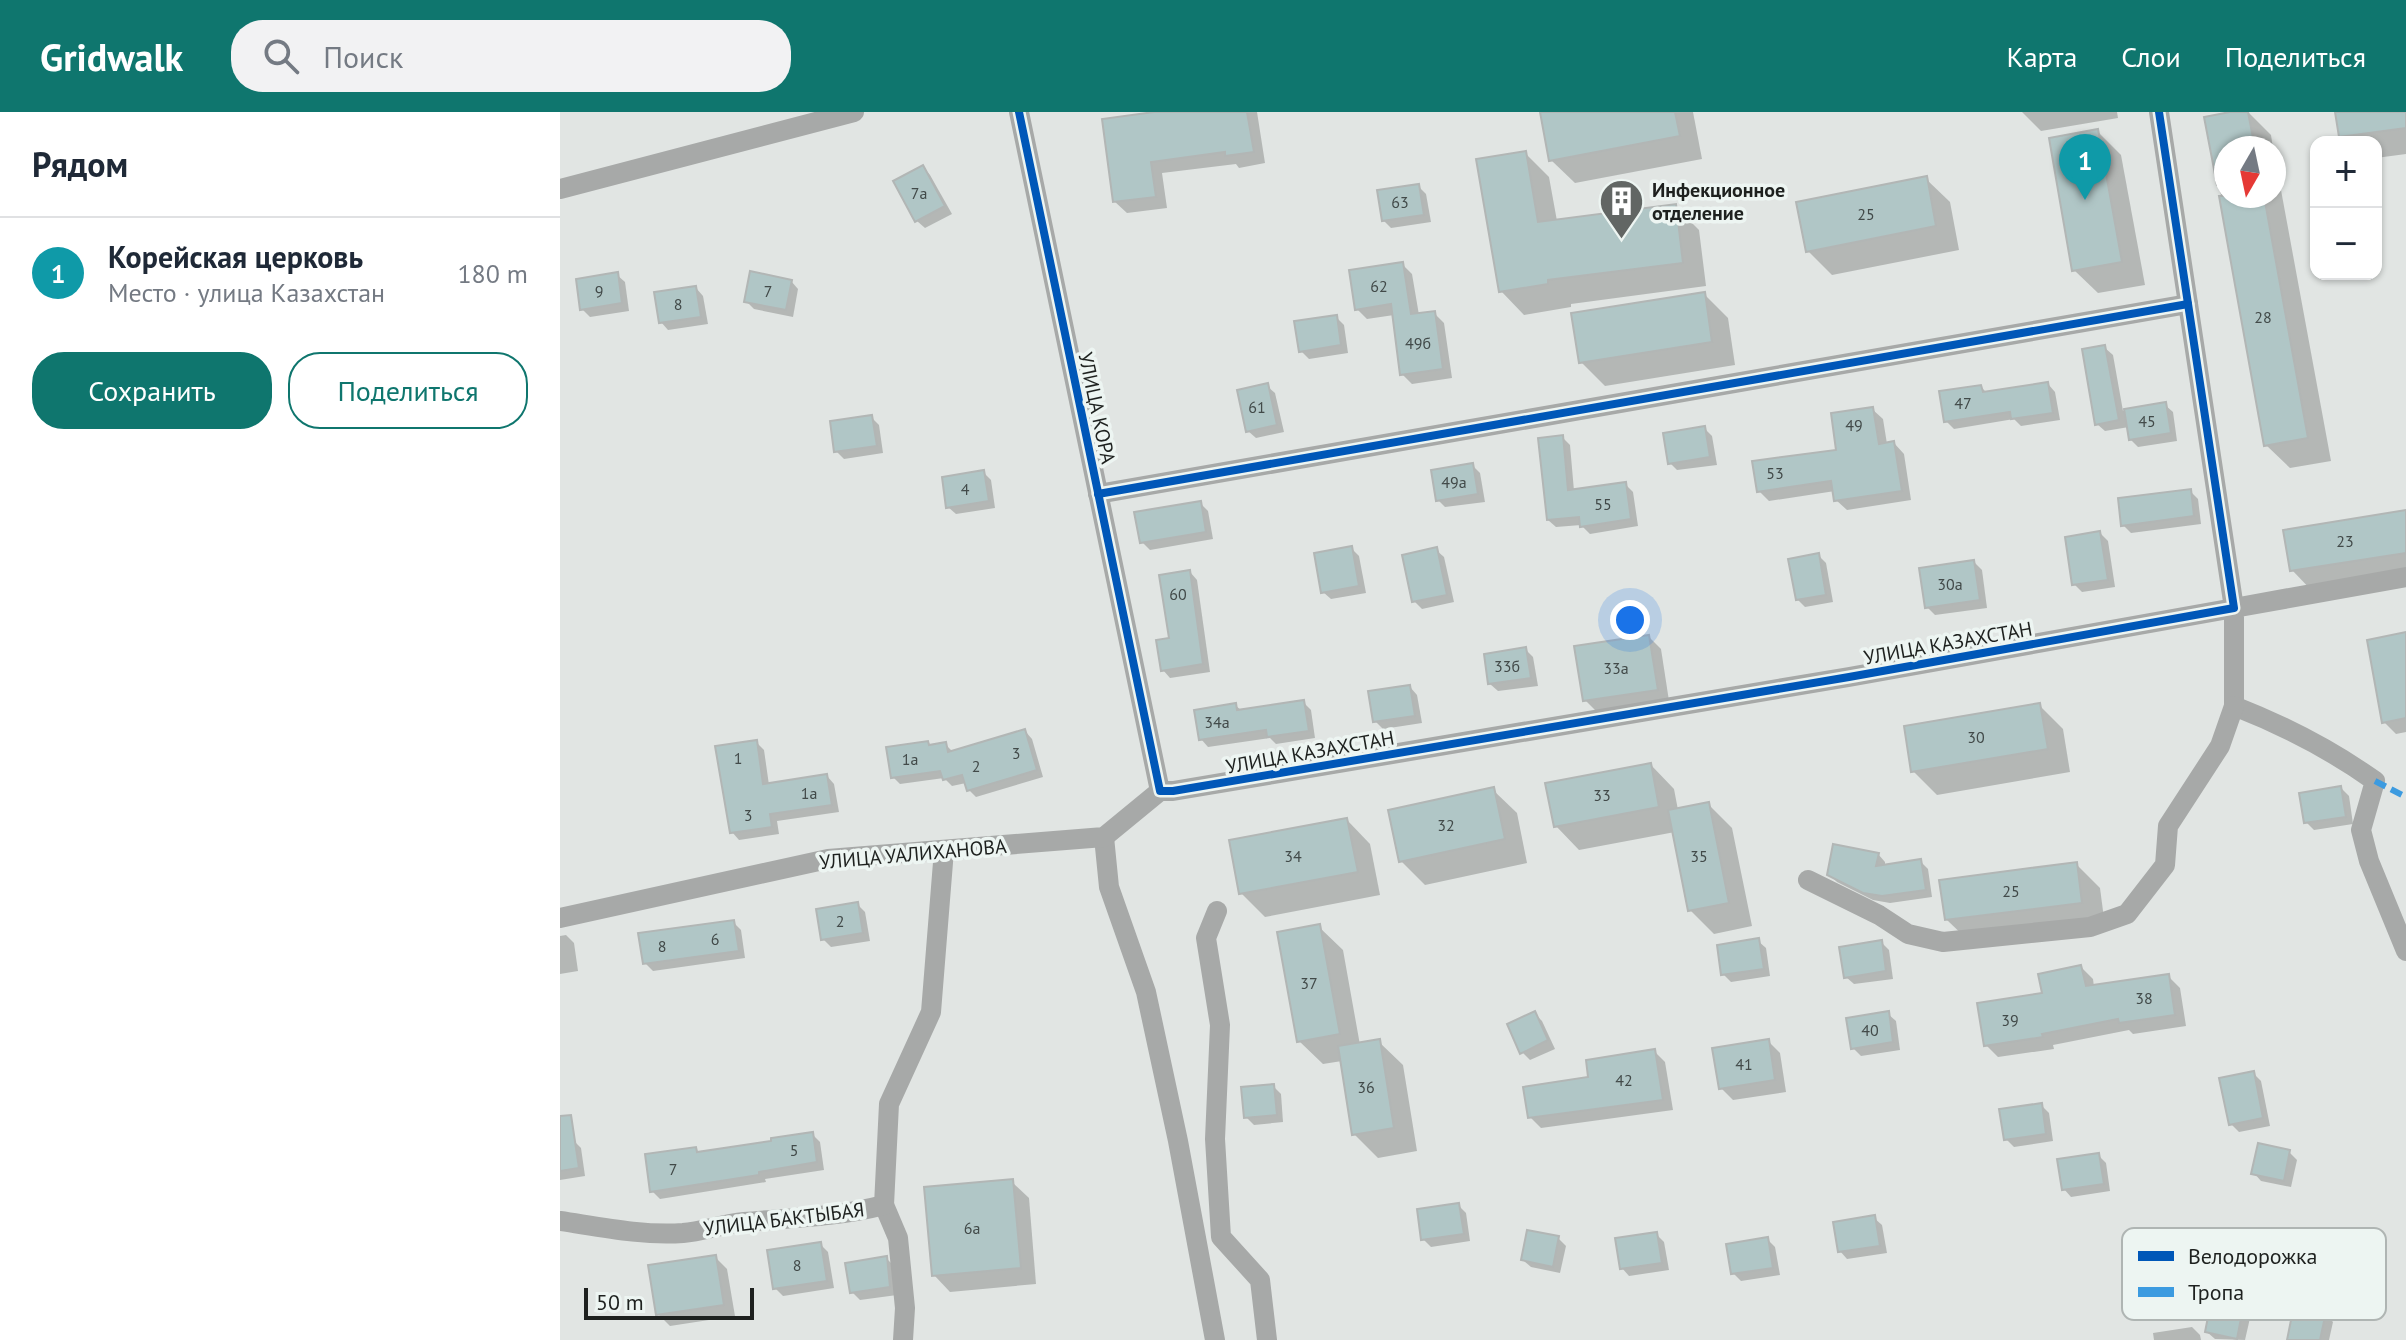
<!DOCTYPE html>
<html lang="ru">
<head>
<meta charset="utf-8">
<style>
  body { margin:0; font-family:"PT Sans",sans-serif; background:#f2f2f3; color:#1f2937 }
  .controls { position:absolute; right:24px; top:24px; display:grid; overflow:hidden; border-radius:16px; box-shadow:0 2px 6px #0004 }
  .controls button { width:72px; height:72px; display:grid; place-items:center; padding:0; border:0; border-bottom:2px solid #e0e1e3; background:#fff; color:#1f2937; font:40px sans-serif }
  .compass { position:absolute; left:1654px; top:24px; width:72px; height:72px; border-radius:50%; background:#fff; box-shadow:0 2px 6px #0004; rotate:189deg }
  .scale { position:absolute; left:24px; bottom:20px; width:170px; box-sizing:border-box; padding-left:8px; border:4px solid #1e211f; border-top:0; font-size:22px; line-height:28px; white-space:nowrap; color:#1e211f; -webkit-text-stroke:6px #edf5f2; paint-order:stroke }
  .you { position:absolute; left:1070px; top:508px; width:28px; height:28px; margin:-20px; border:6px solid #fff; border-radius:50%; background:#1a73e8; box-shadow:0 0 0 12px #1a73e833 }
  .badge { display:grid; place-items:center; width:52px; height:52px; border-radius:50%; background:#0f766e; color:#fff; font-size:26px; font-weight:700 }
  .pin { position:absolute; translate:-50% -66px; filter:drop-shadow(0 2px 4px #0008) }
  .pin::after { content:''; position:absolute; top:42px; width:28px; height:24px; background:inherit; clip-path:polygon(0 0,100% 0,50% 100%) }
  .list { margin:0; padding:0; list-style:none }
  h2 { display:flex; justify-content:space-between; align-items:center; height:104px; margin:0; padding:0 32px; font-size:34px }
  h2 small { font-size:26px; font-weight:400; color:#747a83 }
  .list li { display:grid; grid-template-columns:52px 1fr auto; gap:24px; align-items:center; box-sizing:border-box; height:112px; padding:0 32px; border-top:2px solid #e0e1e3 }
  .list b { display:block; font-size:30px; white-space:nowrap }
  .list p { margin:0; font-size:26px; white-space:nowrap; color:#747a83 }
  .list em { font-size:26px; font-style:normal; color:#747a83 }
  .actions { display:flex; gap:16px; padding:24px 32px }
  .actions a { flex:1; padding:18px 0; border:2px solid #0f766e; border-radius:32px; text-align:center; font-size:28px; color:#0f766e }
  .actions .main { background:#0f766e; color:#fff }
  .icon { flex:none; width:44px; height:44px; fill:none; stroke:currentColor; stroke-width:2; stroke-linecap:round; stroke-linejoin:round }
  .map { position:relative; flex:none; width:1846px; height:1228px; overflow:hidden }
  header { display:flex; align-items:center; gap:48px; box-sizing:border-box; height:112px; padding:0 40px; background:#0f766e; color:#fff }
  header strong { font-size:38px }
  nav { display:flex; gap:44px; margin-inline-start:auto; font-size:28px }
  .search { width:560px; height:72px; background:#f2f2f3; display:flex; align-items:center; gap:20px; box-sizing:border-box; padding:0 28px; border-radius:32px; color:#747a83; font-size:30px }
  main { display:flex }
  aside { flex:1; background:#fff }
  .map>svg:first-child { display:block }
  .shadow { fill:#0003 }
  .building { fill:#b0c6c6; stroke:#b2b6b5; stroke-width:2 }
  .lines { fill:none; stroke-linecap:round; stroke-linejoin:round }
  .street { stroke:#a7a9a8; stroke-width:20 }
  .quiet { stroke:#3c9be0; stroke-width:6; stroke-dasharray:12 6; stroke-linecap:butt }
  .cycleway-casing { stroke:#edf5f2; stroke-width:13 }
  .cycleway { stroke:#0057b8; stroke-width:8 }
  .labels { text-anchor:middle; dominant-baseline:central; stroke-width:7; stroke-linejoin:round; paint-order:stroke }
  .number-label { font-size:16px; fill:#424a49 }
  .poi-label { font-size:20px; font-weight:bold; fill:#1e211f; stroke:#edf5f2; text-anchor:start }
  .street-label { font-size:20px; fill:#1e211f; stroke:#edf5f2 }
  .key { fill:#edf5f2; stroke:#afb5b3; stroke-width:2 }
  .key-label { font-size:22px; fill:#1e211f }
</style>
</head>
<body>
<header>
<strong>Gridwalk</strong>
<div class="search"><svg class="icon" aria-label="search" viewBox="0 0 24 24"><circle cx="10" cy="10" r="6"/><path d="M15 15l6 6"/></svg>Поиск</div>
<nav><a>Карта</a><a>Слои</a><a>Поделиться</a></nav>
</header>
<main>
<aside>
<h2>Рядом<small></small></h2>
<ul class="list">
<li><span class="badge" style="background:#0f9aa8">1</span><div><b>Корейская церковь</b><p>Место · улица Казахстан</p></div><em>180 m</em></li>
</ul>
<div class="actions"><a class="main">Сохранить</a><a>Поделиться</a></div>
</aside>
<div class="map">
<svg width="1846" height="1228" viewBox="0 0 1846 1228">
  <rect width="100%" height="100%" fill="#e1e5e3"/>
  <g class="shadow">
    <path d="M610 0H697L705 51 679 56 676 52 602 61 607 96 567 101 554 89Z"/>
    <path d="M982 0H1133L1142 47 1015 71 991 48Z"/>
    <path d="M1462 0H1557L1558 6 1481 19Z"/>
    <path d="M1681 0H1688L1711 23 1713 36H1666V84H1714V40L1771 349 1730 356 1706 333 1647 6Z"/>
    <path d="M1777 0H1846V42L1816 46V30H1786L1780 24Z"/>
    <path d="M1538 20 1561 43 1585 173 1538 181 1514 158Z"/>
    <path d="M965 41 989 65 997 109 1115 94 1139 118 1146 174 1011 192V195L964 203 941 179Z"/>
    <path d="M363 55 370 63 392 102 365 116 357 109Z"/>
    <path d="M1366 67 1390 90 1399 138 1272 163 1248 139Z"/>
    <path d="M858 74 866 82 871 110 831 116 823 108Z"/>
    <path d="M842 152 852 162 859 203 874 201 884 211 892 266 852 272 842 262 834 203 807 207 797 197Z"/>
    <path d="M57 163 65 170 69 199 30 205 22 197Z"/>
    <path d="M231 169 238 177 233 205 194 197 186 189Z"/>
    <path d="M136 176 143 184 148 212 108 218 101 210Z"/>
    <path d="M1144 182 1168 206 1175 253 1045 274 1021 250Z"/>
    <path d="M776 205 784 213 788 241 749 247 741 239Z"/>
    <path d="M1545 236 1553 243 1563 299 1605 293 1613 300 1617 329 1578 335 1570 327 1569 315 1545 319 1537 312Z"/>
    <path d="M1488 272 1495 280 1500 308 1461 314 1454 307 1394 317 1386 309 1421 275 1427 281Z"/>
    <path d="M707 274 715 281 724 320 696 326 688 319Z"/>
    <path d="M1312 297 1323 307 1327 332 1334 331 1344 342 1351 388 1287 398 1276 388 1275 379 1209 389 1199 379 1279 340Z"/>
    <path d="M311 305 319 313 323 341 284 347 276 339Z"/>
    <path d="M1144 316 1152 324 1157 353 1117 358 1110 351Z"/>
    <path d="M1002 325 1010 333 1014 379 1065 372 1073 380 1078 414 1030 422 1021 413 996 415 988 408Z"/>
    <path d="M912 353 920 361 925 390 885 395 878 388Z"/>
    <path d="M423 360 431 368 435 396 396 402 388 395Z"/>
    <path d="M1630 379 1638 387 1641 412 1571 421 1563 413Z"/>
    <path d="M640 391 648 399 653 427 590 438 582 430Z"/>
    <path d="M1846 400V468L1755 482 1732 458Z"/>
    <path d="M1540 421 1548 429 1555 475 1522 480 1514 472Z"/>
    <path d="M791 436 799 444 806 481 771 487 763 480Z"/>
    <path d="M876 438 884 445 894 490 862 497 854 489Z"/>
    <path d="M1258 443 1266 451 1273 490 1245 495 1237 487Z"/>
    <path d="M1414 450 1422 458 1427 496 1375 503 1367 495Z"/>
    <path d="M630 460 637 468 650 560 610 566 603 558Z"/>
    <path d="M1846 522V620L1836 622 1824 610Z"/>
    <path d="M1089 525 1101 537 1109 589 1037 600 1025 588Z"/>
    <path d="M965 537 973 545 978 574 938 579 930 572Z"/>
    <path d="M850 575 857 583 862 611 823 617 815 609Z"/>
    <path d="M743 590 751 598 755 626 716 632 710 626 648 635 641 627 675 593 682 599Z"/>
    <path d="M1479 593 1503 617 1510 660 1377 683 1353 659Z"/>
    <path d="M465 619 472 627 483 665 416 685 409 678 406 671 392 674 384 666 340 672 333 665 368 631 372 635 385 632 392 639Z"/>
    <path d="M196 630 204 638 209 673 267 664 274 672 279 700 217 709 219 722 179 728 172 720Z"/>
    <path d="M1091 653 1114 677 1118 698 1148 692 1172 716 1192 814 1154 822 1130 798 1115 720 1019 738 996 714Z"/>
    <path d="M1781 676 1789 684 1793 712 1754 718 1746 710Z"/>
    <path d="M933 678 957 701 967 751 865 773 841 749Z"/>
    <path d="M787 708 810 732 820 783 705 805 681 781Z"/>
    <path d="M1318 742 1325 750V754L1360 749 1368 757 1372 785 1330 791 1313 788 1277 770 1269 762Z"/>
    <path d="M1516 752 1540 776 1545 814 1411 831 1387 808Z"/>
    <path d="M298 793 305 800 310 829 271 835 263 827Z"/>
    <path d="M173 810 181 818 185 846 93 859 85 851Z"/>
    <path d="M759 815 783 838 800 933 819 930 843 953 857 1039 818 1046 794 1022 782 949 763 952 739 929Z"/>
    <path d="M6 823 14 831 18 859 0 862V824Z"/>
    <path d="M1198 829 1206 836 1210 864 1171 870 1163 862Z"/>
    <path d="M1321 830 1329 838 1333 867 1294 872 1286 865Z"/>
    <path d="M1521 855 1533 867 1534 875 1608 864 1620 876 1626 914 1573 922 1569 918 1493 933 1494 937 1438 945 1426 933Z"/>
    <path d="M974 901 982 909 995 937 970 948 962 940Z"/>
    <path d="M1328 902 1336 909 1340 938 1301 944 1293 936Z"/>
    <path d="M1208 929 1220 941 1226 980 1173 988 1161 976Z"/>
    <path d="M1094 939 1105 950 1113 998 981 1016 970 1005 1031 967Z"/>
    <path d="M1693 961 1701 969 1710 1014 1679 1020 1671 1012Z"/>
    <path d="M713 974 721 982 723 1010 694 1013 686 1005Z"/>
    <path d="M1481 993 1489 1001 1493 1029 1454 1035 1446 1027Z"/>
    <path d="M252 1022 260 1030 264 1058 205 1067 206 1070 100 1087 92 1079 135 1037 140 1042Z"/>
    <path d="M13 1028 21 1036 25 1064 0 1068V1030Z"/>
    <path d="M1729 1040 1737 1048 1731 1075 1701 1069 1694 1061Z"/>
    <path d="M1538 1043 1546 1051 1550 1079 1511 1085 1504 1077Z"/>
    <path d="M452 1070 469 1086 476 1172 390 1180 374 1163Z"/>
    <path d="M898 1093 906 1101 910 1129 871 1135 863 1127Z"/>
    <path d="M1314 1106 1322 1113 1327 1141 1287 1147 1280 1139Z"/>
    <path d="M1096 1122 1104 1130 1109 1158 1069 1164 1062 1156Z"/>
    <path d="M998 1126 1006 1134 1000 1161 971 1155 963 1148Z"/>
    <path d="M1208 1128 1215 1135 1220 1163 1181 1169 1173 1161Z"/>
    <path d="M260 1132 268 1140 274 1176 223 1184 215 1176Z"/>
    <path d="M155 1145 167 1157 175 1204 110 1214 98 1202Z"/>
    <path d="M326 1146 334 1154 337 1183 300 1188 292 1180Z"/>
    <path d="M1682 1198 1690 1206 1685 1228 1655 1227 1647 1220Z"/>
    <path d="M1765 1202 1773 1210 1769 1228H1735Z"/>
    <path d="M1632 1215 1640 1223 1641 1228H1594L1593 1221Z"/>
  </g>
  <g class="building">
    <path d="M594 0H687L694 40 665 44V40L591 50 596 85 553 90 542 7Z"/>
    <path d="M980 0H1115L1120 24 989 49Z"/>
    <path d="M1670 0H1688L1695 36H1666V72L1657 73 1644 5Z"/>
    <path d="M1775 0H1846V16L1779 25Z"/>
    <path d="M1538 17 1562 150 1512 159 1489 26Z"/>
    <path d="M966 39 978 110 1116 92 1123 151 988 168V172L939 180 916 47Z"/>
    <path d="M363 53 385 94 355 110 333 69Z"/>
    <path d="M1367 64 1376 114 1246 140 1236 90Z"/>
    <path d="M859 72 864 103 822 109 817 78Z"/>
    <path d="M1659 84H1704L1748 326 1704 334Z"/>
    <path d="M843 150 851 202 875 199 883 257 840 263 831 192 795 198 789 158Z"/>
    <path d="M190 159 232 168 226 198 184 190Z"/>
    <path d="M58 160 62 191 20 198 16 167Z"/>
    <path d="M136 174 141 205 99 211 94 180Z"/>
    <path d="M1145 180 1152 230 1019 251 1011 201Z"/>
    <path d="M777 203 781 233 739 240 734 209Z"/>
    <path d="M1545 233 1559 308 1535 313 1522 237Z"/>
    <path d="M1488 270 1493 301 1451 307 1450 300 1384 310 1379 279 1421 273 1423 280Z"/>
    <path d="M708 271 717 313 686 320 677 278Z"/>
    <path d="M1606 290 1611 321 1569 328 1564 297Z"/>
    <path d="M1313 295 1319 332 1334 329 1342 379 1274 389 1271 369 1197 380 1192 349 1276 338 1271 301Z"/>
    <path d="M312 303 317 334 274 340 270 309Z"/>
    <path d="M1145 314 1150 345 1108 352 1103 321Z"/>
    <path d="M1003 323 1008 378 1066 370 1071 407 1020 415 1019 405 987 408 978 326Z"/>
    <path d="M913 351 918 382 876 389 871 358Z"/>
    <path d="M424 358 429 389 386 396 382 365Z"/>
    <path d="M1631 377 1634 404 1561 414 1558 386Z"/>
    <path d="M641 389 646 420 580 431 574 400Z"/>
    <path d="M1846 398V441L1730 459 1723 418Z"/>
    <path d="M1540 419 1548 468 1512 473 1505 425Z"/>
    <path d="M792 434 799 474 761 481 754 441Z"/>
    <path d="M877 435 887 483 852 490 842 443Z"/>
    <path d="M1259 441 1266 483 1236 488 1228 447Z"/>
    <path d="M1414 448 1420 488 1365 496 1359 456Z"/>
    <path d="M630 458 643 552 601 559 596 528 609 526 599 463Z"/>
    <path d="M1846 520V606L1822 611 1807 528Z"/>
    <path d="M1089 523 1098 578 1023 589 1014 534Z"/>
    <path d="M966 535 971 566 928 572 924 542Z"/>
    <path d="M850 573 855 604 813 610 808 579Z"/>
    <path d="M744 588 749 619 707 625 706 618 639 628 634 598 676 591 677 598Z"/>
    <path d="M1480 591 1488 637 1351 660 1344 614Z"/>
    <path d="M465 617 477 658 407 679 402 663 383 668 380 659 331 666 326 635 368 629 369 633 386 630 388 640Z"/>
    <path d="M197 628 203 672 267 662 272 693 210 702 212 715 170 721 155 634Z"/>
    <path d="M1091 651 1099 695 994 715 985 671Z"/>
    <path d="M1781 674 1786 705 1744 711 1739 681Z"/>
    <path d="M934 675 945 727 839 750 828 698Z"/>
    <path d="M1149 690 1169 791 1128 799 1108 698Z"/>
    <path d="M787 706 798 760 679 782 669 728Z"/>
    <path d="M1273 732 1319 741 1316 754 1361 747 1366 778 1322 784 1303 781 1267 763Z"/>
    <path d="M1517 750 1522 791 1385 808 1379 768Z"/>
    <path d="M298 790 303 821 261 828 256 797Z"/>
    <path d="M174 808 179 839 83 852 78 821Z"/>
    <path d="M760 812 780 922 737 930 717 820Z"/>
    <path d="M1199 826 1204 857 1161 863 1157 833Z"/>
    <path d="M1322 828 1326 859 1284 866 1279 835Z"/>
    <path d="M1521 853 1526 874 1609 862 1615 903 1559 911 1558 907 1482 922 1483 925 1424 934 1417 891 1482 881 1478 862Z"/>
    <path d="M975 899 988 928 960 942 947 912Z"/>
    <path d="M1329 899 1333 930 1291 937 1286 906Z"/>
    <path d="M820 927 834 1016 792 1023 778 934Z"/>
    <path d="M1209 927 1215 968 1159 977 1152 936Z"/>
    <path d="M1095 937 1103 988 968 1006 963 975 1028 965 1026 948Z"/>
    <path d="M1694 959 1703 1006 1669 1013 1659 966Z"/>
    <path d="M714 972 717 1003 684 1006 681 975Z"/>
    <path d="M1482 991 1486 1022 1444 1028 1439 997Z"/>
    <path d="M11 1003 19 1056 0 1059V1004Z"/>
    <path d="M253 1020 257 1050 199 1060V1063L90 1080 85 1042 136 1035 137 1040 211 1029V1026Z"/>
    <path d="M1698 1031 1730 1038 1724 1069 1691 1062Z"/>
    <path d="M1539 1041 1544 1072 1502 1078 1497 1047Z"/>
    <path d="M453 1067 461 1156 372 1164 364 1075Z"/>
    <path d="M899 1091 904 1122 861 1128 857 1097Z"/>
    <path d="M1315 1103 1320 1134 1278 1140 1273 1110Z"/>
    <path d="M967 1118 999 1124 993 1155 961 1148Z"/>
    <path d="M1097 1120 1102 1151 1060 1157 1055 1126Z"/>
    <path d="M1208 1125 1213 1156 1171 1162 1166 1132Z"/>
    <path d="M261 1130 267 1169 213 1177 207 1138Z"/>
    <path d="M156 1143 164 1193 96 1203 88 1153Z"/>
    <path d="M327 1144 330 1175 290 1181 285 1151Z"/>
    <path d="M1651 1190 1683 1196 1677 1227 1645 1220Z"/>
    <path d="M1734 1193 1766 1200 1760 1228H1727Z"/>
  </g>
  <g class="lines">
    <g class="street">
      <path d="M459 0 600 679H613L1289 565 1674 496 1599 0"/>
      <path d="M0 77 294 0"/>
      <path d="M538 382 1628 192"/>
      <path d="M1846 465 1674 496V594C1725 614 1770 637 1815 669L1801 718 1809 749 1846 839"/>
      <path d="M544 725 549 775 586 880 618 1029 655 1228"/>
      <path d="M1248 768 1319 803 1348 822 1383 830 1530 815 1567 802 1605 753 1608 714 1660 634 1674 594"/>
      <path d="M657 799 646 826 660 913 655 1027 661 1125 700 1168 707 1228"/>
      <path d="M0 806 268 747 544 725 600 679"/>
      <path d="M324 1093 338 1126 345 1196 343 1228"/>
      <path d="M0 1109C40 1115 83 1124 123 1121 143 1119 163 1112 184 1110 231 1106 278 1105 324 1093L329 992 371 900 384 738"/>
    </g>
    <path class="quiet" d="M1815 669 1846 685"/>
    <defs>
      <g id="cycleway">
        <path d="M459 0 600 679H613L1289 565 1674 496 1599 0"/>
        <path d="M538 382 1628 192"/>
      </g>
    </defs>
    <use href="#cycleway" class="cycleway-casing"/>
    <use href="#cycleway" class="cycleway"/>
  </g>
  <defs>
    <symbol id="building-pin" viewBox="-11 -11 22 30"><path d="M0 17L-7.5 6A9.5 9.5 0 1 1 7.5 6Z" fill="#626664" stroke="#edf5f2"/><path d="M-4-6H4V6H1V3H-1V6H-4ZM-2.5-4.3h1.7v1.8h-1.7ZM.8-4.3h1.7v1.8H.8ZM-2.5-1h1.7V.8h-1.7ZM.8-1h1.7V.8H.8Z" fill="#fff"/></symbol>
  </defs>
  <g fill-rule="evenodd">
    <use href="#building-pin" x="1036" y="64" width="51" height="69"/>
  </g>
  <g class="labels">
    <g class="number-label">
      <text x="359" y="81">7а</text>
      <text x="840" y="90">63</text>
      <text x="1306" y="102">25</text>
      <text x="819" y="174">62</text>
      <text x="39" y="179">9</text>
      <text x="208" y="179">7</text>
      <text x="118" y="192">8</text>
      <text x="1703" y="205">28</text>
      <text x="858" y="231">49б</text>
      <text x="1403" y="291">47</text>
      <text x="697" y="295">61</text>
      <text x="1587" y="309">45</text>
      <text x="1294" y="313">49</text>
      <text x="1215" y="361">53</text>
      <text x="894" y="370">49а</text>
      <text x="405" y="377">4</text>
      <text x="1043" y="392">55</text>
      <text x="1785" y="429">23</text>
      <text x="1390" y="472">30а</text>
      <text x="618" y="482">60</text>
      <text x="947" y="554">33б</text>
      <text x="1056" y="556">33а</text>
      <text x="657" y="610">34а</text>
      <text x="1416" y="625">30</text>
      <text x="456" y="641">3</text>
      <text x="178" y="646">1</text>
      <text x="350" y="647">1а</text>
      <text x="416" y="654">2</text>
      <text x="249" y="681">1а</text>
      <text x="1042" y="683">33</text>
      <text x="188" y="703">3</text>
      <text x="886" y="713">32</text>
      <text x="733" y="744">34</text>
      <text x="1139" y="744">35</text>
      <text x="1451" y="779">25</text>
      <text x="280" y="809">2</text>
      <text x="155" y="827">6</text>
      <text x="102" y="834">8</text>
      <text x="749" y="871">37</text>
      <text x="1584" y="886">38</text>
      <text x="1450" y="908">39</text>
      <text x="1310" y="918">40</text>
      <text x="1184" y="952">41</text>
      <text x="1064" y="968">42</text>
      <text x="806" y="975">36</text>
      <text x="234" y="1038">5</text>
      <text x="113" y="1057">7</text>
      <text x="412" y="1116">6а</text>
      <text x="237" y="1153">8</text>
    </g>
    <g class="poi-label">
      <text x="1092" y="78">Инфекционное<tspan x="1092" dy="23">отделение</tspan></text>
    </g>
    <g class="street-label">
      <text transform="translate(537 296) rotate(78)">УЛИЦА КОРА</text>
      <text transform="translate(1388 531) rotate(-10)">УЛИЦА КАЗАХСТАН</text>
      <text transform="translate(750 640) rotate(-10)">УЛИЦА КАЗАХСТАН</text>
      <text transform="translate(353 742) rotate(-5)">УЛИЦА УАЛИХАНОВА</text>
      <text transform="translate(224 1107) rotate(-7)">УЛИЦА БАКТЫБАЯ</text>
    </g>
  </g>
  <rect x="1562" y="1116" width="264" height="92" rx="12" class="key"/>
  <rect x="1578" y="1139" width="36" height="10" fill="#0057b8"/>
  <rect x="1578" y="1175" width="36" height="10" fill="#3c9be0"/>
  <g class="key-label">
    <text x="1628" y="1152">Велодорожка</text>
    <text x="1628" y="1188">Тропа</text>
  </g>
</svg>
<div class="controls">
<button>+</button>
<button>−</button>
</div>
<svg class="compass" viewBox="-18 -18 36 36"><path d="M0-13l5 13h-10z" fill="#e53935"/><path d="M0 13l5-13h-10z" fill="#747a83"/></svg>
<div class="scale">50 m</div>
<div class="you"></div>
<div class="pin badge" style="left:1525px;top:88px;background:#0f9aa8">1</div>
</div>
</main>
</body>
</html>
